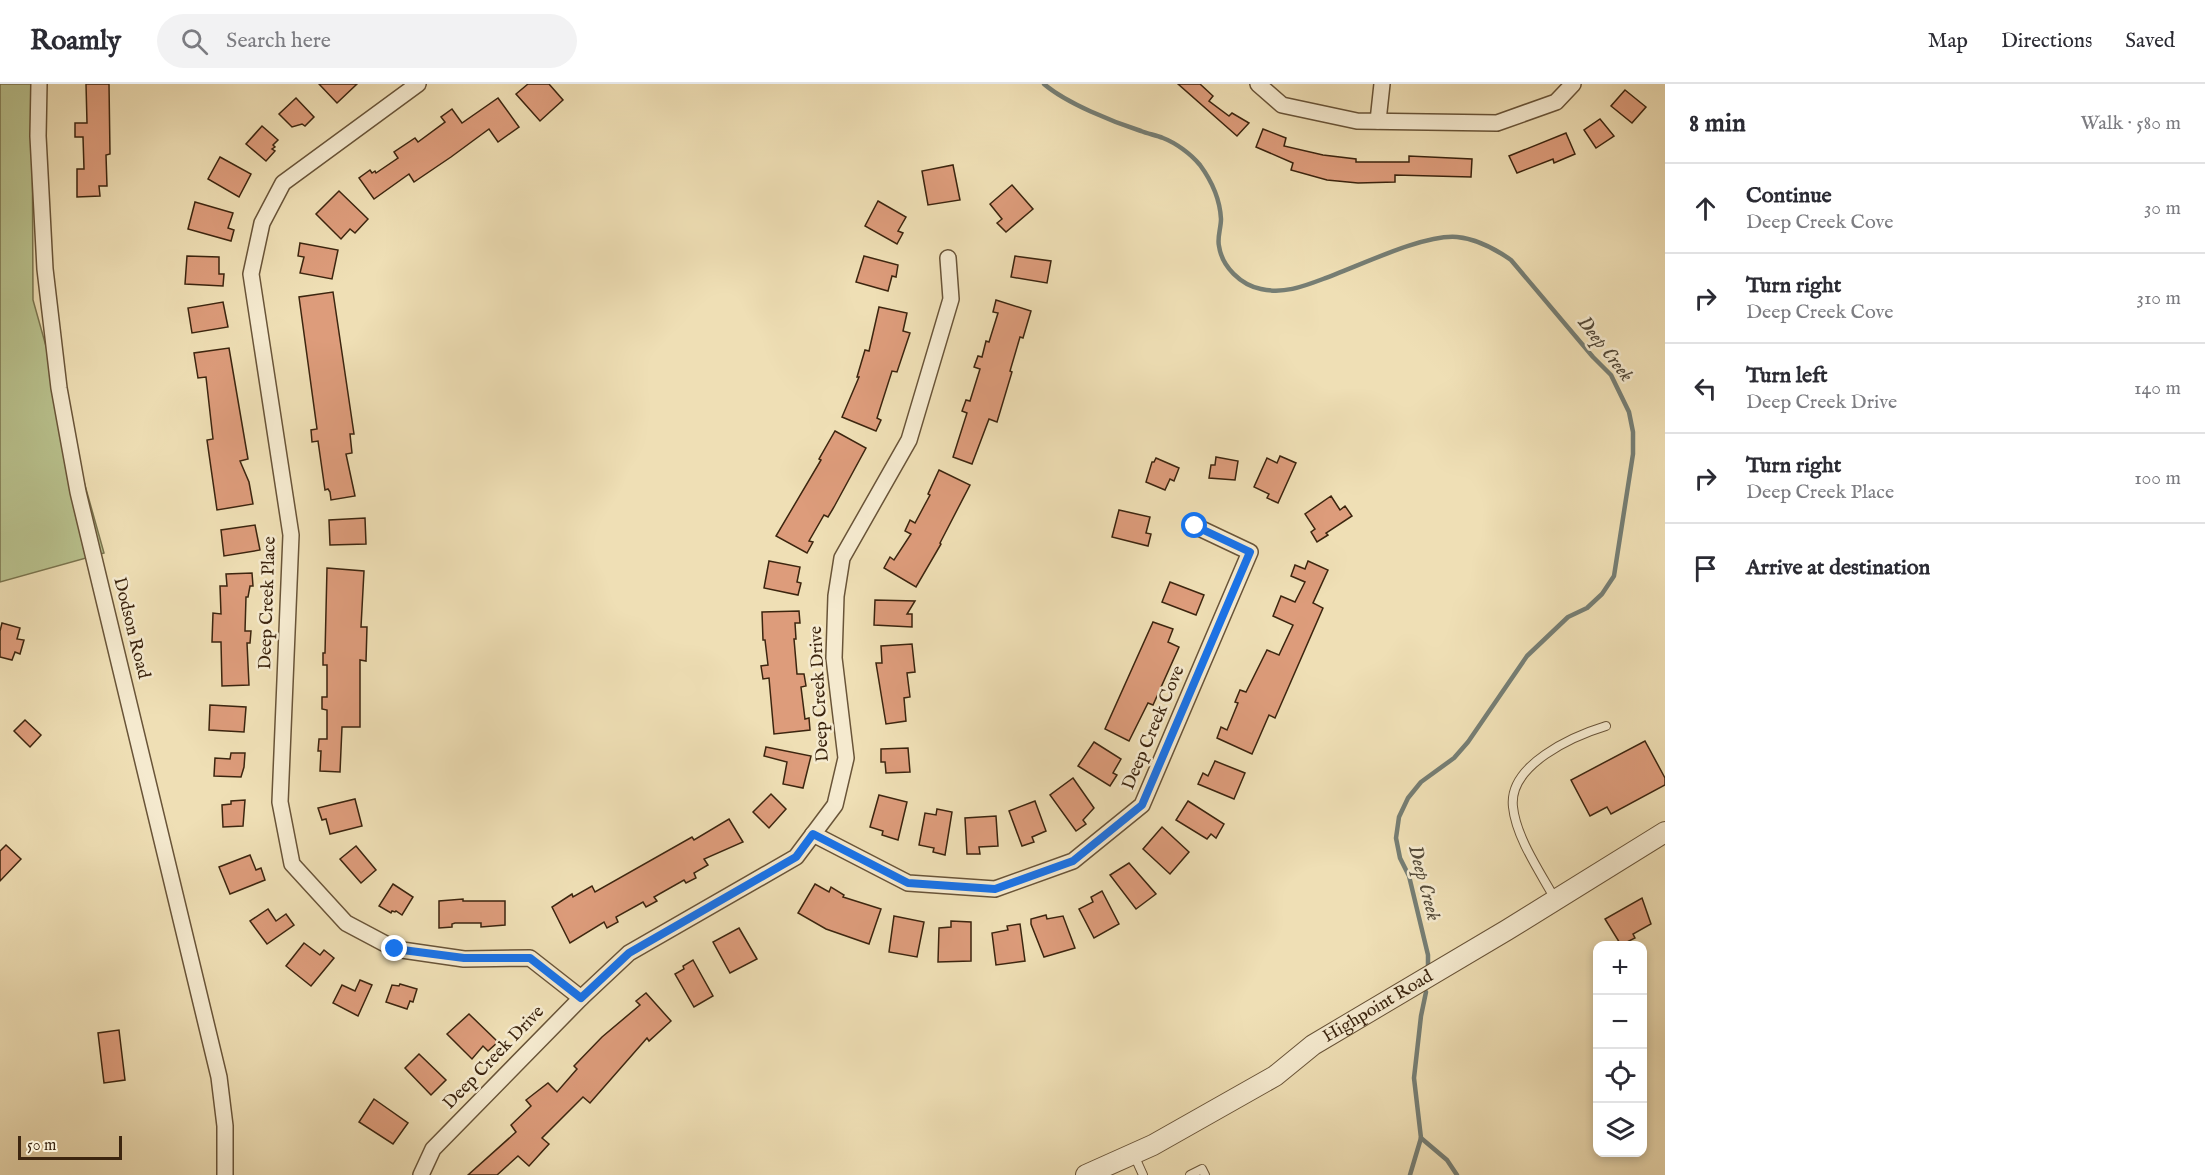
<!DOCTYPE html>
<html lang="en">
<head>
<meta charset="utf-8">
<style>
  body { margin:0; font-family:"IM FELL English",serif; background:#f2f2f3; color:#2b2b33 }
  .controls { position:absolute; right:18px; bottom:18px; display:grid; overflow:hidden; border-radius:12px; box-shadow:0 3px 9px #0003 }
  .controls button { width:54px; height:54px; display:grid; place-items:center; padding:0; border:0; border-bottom:2px solid #e1e1e2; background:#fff; color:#2b2b33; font:30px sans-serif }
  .scale { position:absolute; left:18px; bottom:15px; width:104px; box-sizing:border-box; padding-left:6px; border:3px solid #3c250f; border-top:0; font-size:16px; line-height:21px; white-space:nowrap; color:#3c250f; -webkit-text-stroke:4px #f5eacf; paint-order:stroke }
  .stop { position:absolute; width:18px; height:18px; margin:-14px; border:4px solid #1a73e8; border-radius:50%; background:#fff }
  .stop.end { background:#1a73e8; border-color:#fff; box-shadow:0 2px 6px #0008 }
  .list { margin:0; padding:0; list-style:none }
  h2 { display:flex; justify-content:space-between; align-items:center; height:78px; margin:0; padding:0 24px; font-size:26px }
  h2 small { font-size:20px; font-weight:400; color:#7c7c81 }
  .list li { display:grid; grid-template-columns:39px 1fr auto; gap:18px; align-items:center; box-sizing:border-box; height:90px; padding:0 24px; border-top:2px solid #e1e1e2 }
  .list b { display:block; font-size:22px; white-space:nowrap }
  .list p { margin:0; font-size:20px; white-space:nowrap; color:#7c7c81 }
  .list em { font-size:20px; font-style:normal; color:#7c7c81 }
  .icon { flex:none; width:33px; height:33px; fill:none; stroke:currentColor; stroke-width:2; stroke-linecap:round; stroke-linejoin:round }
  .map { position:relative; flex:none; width:1665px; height:1091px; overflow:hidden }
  header { display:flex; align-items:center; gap:36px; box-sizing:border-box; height:84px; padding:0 30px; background:#fff; border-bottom:2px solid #e1e1e2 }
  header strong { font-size:28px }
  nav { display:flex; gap:33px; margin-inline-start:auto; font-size:21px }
  .search { width:420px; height:54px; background:#f2f2f3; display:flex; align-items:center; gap:15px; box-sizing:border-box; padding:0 21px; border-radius:33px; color:#7c7c81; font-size:22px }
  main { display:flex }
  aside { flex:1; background:#fff }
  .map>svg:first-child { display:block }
  .green { fill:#b9c28e; stroke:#7a744e; stroke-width:1.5 }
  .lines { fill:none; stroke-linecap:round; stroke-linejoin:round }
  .stream { stroke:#767e74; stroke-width:4.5 }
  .building { fill:#dd9c7b; stroke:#3c250f; stroke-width:1.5 }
  .service-casing { stroke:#695438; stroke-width:10 }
  .minor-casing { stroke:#695438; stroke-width:18 }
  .tertiary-casing { stroke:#695438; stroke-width:22 }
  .service { stroke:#f5eacf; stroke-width:8 }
  .minor { stroke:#f5eacf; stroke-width:15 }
  .tertiary { stroke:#f5eacf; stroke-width:20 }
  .route { stroke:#1a73e8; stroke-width:8 }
  .labels { text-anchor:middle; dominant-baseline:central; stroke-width:5; stroke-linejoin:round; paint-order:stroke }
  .street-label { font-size:18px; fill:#3c250f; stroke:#f5eacf }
  .water-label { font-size:20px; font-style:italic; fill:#544a39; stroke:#f5eacf }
</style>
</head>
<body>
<header>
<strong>Roamly</strong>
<div class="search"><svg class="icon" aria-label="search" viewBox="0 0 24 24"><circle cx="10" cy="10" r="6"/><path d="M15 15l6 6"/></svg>Search here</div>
<nav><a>Map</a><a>Directions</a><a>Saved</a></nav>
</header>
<main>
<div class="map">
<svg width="1665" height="1091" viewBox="0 0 1665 1091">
  <rect width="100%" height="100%" fill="#efdfb5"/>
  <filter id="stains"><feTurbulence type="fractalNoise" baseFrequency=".00333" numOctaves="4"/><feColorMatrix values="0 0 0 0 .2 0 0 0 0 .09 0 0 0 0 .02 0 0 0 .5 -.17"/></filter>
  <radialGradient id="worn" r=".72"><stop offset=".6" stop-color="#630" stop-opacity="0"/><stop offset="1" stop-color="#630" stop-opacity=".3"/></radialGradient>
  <path class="green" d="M0 0H32L33 216 104 469 0 498Z"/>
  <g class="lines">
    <g class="stream">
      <path d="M1044 0C1066 19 1113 38 1141 47 1148 50 1156 51 1163 54 1176 59 1191 70 1200 81 1211 96 1220 116 1221 135 1221 144 1217 154 1219 162 1222 183 1241 201 1261 205 1283 210 1302 203 1323 195 1357 183 1423 150 1457 153 1477 155 1494 164 1511 176L1593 273 1611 291 1629 328 1633 348V370L1614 492 1602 510 1587 524 1568 533 1527 572 1468 658 1454 674 1421 698 1408 714 1399 733 1396 754 1400 774 1409 792 1428 871V885"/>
      <path d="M1421 1054 1447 1076 1457 1091"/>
      <path d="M1410 1091 1421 1054 1414 994 1421 932 1426 908"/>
    </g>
  </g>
  <g class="building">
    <path d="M86 0H109L110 70 106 71 107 102H99L100 112 77 113V85H84L83 53H75V39H87Z"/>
    <path d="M319 0H357L337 19Z"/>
    <path d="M528 0H549L563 16 540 37 516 10Z"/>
    <path d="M1178 0H1200L1213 12 1209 17 1229 32 1232 29 1249 39 1237 52Z"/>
    <path d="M1625 6 1646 23 1632 39 1611 22Z"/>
    <path d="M296 14 314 33 305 42 302 40 292 43 279 30Z"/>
    <path d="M498 14 519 43 498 58 489 45 451 73 414 98 409 90 374 115 359 94 370 86 372 89 375 87 376 89 398 74 394 68 415 54 418 58 445 38 441 33 452 25 462 39Z"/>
    <path d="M1600 35 1614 52 1596 64 1584 46Z"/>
    <path d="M262 42 278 56 273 61 275 63 272 65 275 67 266 77 246 60Z"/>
    <path d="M1263 45 1286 54 1284 62 1323 71 1356 75V78H1409V72L1472 75 1471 93 1395 91V98L1358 99 1327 96 1291 86 1293 79 1256 63Z"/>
    <path d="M1566 49 1575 70 1554 79 1553 75 1517 89 1509 72Z"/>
    <path d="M220 73 251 90 239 113 208 95Z"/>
    <path d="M953 81 960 116 928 121 922 87Z"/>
    <path d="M1012 101 1033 125 1006 148 997 139 1002 135 990 120Z"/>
    <path d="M339 107 368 135 355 149 350 145 341 155 316 130Z"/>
    <path d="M878 117 906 133 898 147 903 149 897 160 865 142Z"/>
    <path d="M195 118 233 129 228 144 234 146 231 157 188 145Z"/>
    <path d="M300 159 338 166 332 195 300 189 304 173 298 172Z"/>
    <path d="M187 172 219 173V190H224L223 202 185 200Z"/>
    <path d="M864 172 898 181 896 193 892 192 888 207 856 198Z"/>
    <path d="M1015 172 1051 177 1047 199 1011 193Z"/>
    <path d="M333 208 354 350H350L352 369 346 370 355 412 331 416 330 408 328 405 325 406 318 357 312 358 311 346 317 345 299 213Z"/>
    <path d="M996 216 1031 227 1023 254 1020 253 1010 287 1012 288 997 338 989 335 972 380 953 373 967 329 962 327 966 316 970 317 980 285 974 283 978 272 982 273 986 257 989 258 998 229 993 228Z"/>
    <path d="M223 218 228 243 192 249 188 224Z"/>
    <path d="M879 223 907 229 903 247 910 249 897 288 892 287 877 334 881 336 876 347 842 333 859 293H857L865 266 869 267Z"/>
    <path d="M229 264 248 375 240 377 249 398 253 420 217 426 207 356 213 355 206 293 198 294 194 269Z"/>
    <path d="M835 347 866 364 834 423 828 433 824 431 809 457 813 458 807 469 776 452 821 376 819 375Z"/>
    <path d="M1280 372 1296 379 1278 419 1267 414 1269 410 1254 403 1267 374 1277 379Z"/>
    <path d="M1216 373 1238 377 1235 396 1209 394 1211 381H1215Z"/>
    <path d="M1156 374 1179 384 1174 397 1170 395 1165 406 1146 398 1152 378H1154Z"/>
    <path d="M939 386 970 401 940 459 941 460 916 503 884 484 890 473 894 476 911 450 905 447 910 436 915 439 930 411 928 410Z"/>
    <path d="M1331 412 1340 426 1345 422 1352 432 1326 449 1328 451 1317 458 1311 448 1315 445 1305 430Z"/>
    <path d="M1119 426 1150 433 1146 449 1151 450 1148 462 1112 453Z"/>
    <path d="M365 434 366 460 330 461 329 436Z"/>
    <path d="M255 441 260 466 224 472 221 446Z"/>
    <path d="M769 477 800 483 797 498 801 499 798 511 764 504Z"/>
    <path d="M1308 477 1328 486 1313 519 1323 524 1275 634 1269 631 1252 670 1217 654 1221 643 1227 646 1238 619 1235 618 1240 606 1246 608 1267 566 1279 571 1293 541 1273 532 1281 512 1295 518 1305 498 1291 492 1295 481 1305 485Z"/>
    <path d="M327 484 364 487 361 543H367L366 577 360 576V643H342L340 688 320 687 321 667H318L319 655H327V626L322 625V613H327V581H323V569H325Z"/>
    <path d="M252 489 253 502H250L248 513H246L245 547H251L250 559H247L249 601 222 602 221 558H212L213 529 221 530 220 502H227L226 490Z"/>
    <path d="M1170 498 1204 511 1196 531 1162 518Z"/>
    <path d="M875 516 915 517 907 530H912V543L874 541Z"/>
    <path d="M799 527 800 539H795L796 555H794L796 578 797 590H804L806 602 801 603 805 635 809 634 810 646 774 650 769 594 763 595 761 582 768 581 765 556H763L762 528Z"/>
    <path d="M1153 538 1173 545 1168 558 1179 563 1153 621 1148 619 1129 657 1105 645Z"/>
    <path d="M2 539 20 544 17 555 24 556 20 570 15 568 12 576 0 573V547Z"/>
    <path d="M912 560 915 588 907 589 910 613 904 614 906 637 886 640 876 579H882L881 562Z"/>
    <path d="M210 621 246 623 244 648 209 646Z"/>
    <path d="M25 636 41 651 30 663 14 647Z"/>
    <path d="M1645 657 1665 694V701L1611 730 1607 723 1590 732 1571 696Z"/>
    <path d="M1094 658 1121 675 1113 689 1117 691 1110 702 1078 682Z"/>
    <path d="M766 663 811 672 803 704 783 700 787 678 764 672Z"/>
    <path d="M908 664 910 688 886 689 885 678H881V665Z"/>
    <path d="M231 669H245L244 683 241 693 214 692 215 674 230 675Z"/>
    <path d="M1215 677 1245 689 1234 715 1198 700 1203 689 1208 692Z"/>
    <path d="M1073 694 1094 724 1083 736 1086 740 1076 747 1050 711Z"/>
    <path d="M771 710 786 725 769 744 753 728Z"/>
    <path d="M879 711 907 718 898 756 882 751 883 747 870 743Z"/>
    <path d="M355 715 362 742 330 750 326 735 322 736 318 724Z"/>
    <path d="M245 716 243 742 223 743 222 721 231 720V717Z"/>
    <path d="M1035 717 1046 747 1032 753 1034 758 1022 762 1009 727Z"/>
    <path d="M1188 717 1224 740 1216 754 1211 750 1207 755 1176 736Z"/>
    <path d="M937 725 952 728 945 771 933 768 934 764 919 761 925 729 936 731Z"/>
    <path d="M996 732 998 762 979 763 980 770H967L965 734Z"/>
    <path d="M729 735 743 758 704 775 708 781 694 789 696 794 686 799 684 796 654 813 657 817 646 823 643 818 616 833 618 838 607 844 604 838 570 859 552 823 572 810 573 813 592 802 595 808 692 753 694 756Z"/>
    <path d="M1162 743 1189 768 1170 790 1143 765Z"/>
    <path d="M6 761 21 775 0 797V767Z"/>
    <path d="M356 762 376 786 361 799 340 775Z"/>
    <path d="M250 771 256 786 261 784 265 796 230 810 219 783Z"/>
    <path d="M1129 779 1156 810 1136 825 1110 791Z"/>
    <path d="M393 800 413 813 402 831 396 827 395 828 392 827 391 829 379 822Z"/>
    <path d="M815 800 829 808 831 803 844 811 843 813 881 825 869 860 826 845 798 829Z"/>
    <path d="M1102 807 1119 840 1094 854 1079 825 1093 818 1091 813Z"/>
    <path d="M1642 814 1651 840 1633 850 1635 854 1621 861 1605 835Z"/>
    <path d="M463 815V817H505V841L481 843V839H455L452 840V843L439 844V817Z"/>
    <path d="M268 825 276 837 286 830 294 841 267 860 250 837Z"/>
    <path d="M1046 831 1047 835 1063 832 1075 864 1044 873 1031 840V835Z"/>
    <path d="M894 832 924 838 917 873 889 868Z"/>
    <path d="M951 837 971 838V877L938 878 939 844 951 843Z"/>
    <path d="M1020 840 1025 877 996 881 992 849 1008 846 1007 842Z"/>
    <path d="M739 844 757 875 730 889 713 858Z"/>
    <path d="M304 859 320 871 324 866 334 874 311 902 286 882Z"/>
    <path d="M693 876 713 912 694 923 675 890 684 885 683 882Z"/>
    <path d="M360 896 372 901 358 932 333 919 342 901 355 907Z"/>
    <path d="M400 900 417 905 413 918 410 917 407 925 386 918 392 901 399 902Z"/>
    <path d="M646 909 671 937 649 957 647 954 590 1019 583 1013 542 1054 549 1060 529 1082 518 1072 497 1091H468L516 1048 511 1041 531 1022 526 1016 548 999 557 1008 577 985 574 982 602 953 640 921 636 917Z"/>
    <path d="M469 930 498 958 488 967 483 962 472 975 447 950Z"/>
    <path d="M119 946 125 996 104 999 98 949Z"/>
    <path d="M419 970 446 996 431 1011 405 984Z"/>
    <path d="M374 1015 408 1039 393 1060 359 1038Z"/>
  </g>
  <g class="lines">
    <defs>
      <g id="service">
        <path d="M1555 815C1540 788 1516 753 1513 723 1508 681 1573 652 1606 642"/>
        <path d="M1134 1071 1143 1091"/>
        <path d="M1190 1091 1202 1085 1205 1091"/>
      </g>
      <g id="minor">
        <path d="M39 0 38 52 45 185 59 304 78 408 219 993 225 1042V1091"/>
        <path d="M418 0 283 99 262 139 251 190 291 451 280 718 292 780 346 839 395 865 464 875 530 874 581 914"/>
        <path d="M1258 0 1282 21 1357 37 1497 39 1556 18 1573 0"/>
        <path d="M1378 37 1382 0"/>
        <path d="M813 750 908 799 995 805 1073 777 1142 721 1250 468 1195 442"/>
        <path d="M421 1091 433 1065 581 914 629 869 796 773 835 721 846 674 834 574 836 512 842 474 909 356 951 215 948 174"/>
      </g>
      <g id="tertiary">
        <path id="s1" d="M1086 1091 1153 1061 1275 992 1313 961 1507 846 1665 748"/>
      </g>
    </defs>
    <use href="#service" class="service-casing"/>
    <use href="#minor" class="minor-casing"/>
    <use href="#tertiary" class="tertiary-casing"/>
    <use href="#service" class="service"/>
    <use href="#minor" class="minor"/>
    <use href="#tertiary" class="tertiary"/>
  </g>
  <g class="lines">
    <path class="route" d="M395 865 464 874H530L581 914 629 869 796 773 813 750 908 799 995 805 1073 777 1142 721 1250 468 1195 442"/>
  </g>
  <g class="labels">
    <g class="street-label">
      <text transform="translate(268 519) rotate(-88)">Deep Creek Place</text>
      <text transform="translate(131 544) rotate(76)">Dodson Road</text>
      <text transform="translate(820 610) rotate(-93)">Deep Creek Drive</text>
      <text transform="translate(1154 644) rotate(-67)">Deep Creek Cove</text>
      <text stroke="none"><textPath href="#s1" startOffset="338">Highpoint Road</textPath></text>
      <text transform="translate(494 974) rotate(-46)">Deep Creek Drive</text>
    </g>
    <g class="water-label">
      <text transform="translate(1605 265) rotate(52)">Deep Creek</text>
      <text transform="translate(1424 799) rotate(75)">Deep Creek</text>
    </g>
  </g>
  <rect width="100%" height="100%" filter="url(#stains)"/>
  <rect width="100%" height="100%" fill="url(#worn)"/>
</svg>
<div class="controls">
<button>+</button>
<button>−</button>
<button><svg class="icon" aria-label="locate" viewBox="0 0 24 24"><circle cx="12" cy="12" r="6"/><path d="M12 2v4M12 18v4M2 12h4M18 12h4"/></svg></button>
<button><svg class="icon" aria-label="layers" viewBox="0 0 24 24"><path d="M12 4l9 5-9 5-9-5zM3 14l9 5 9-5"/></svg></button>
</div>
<div class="scale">50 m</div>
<div class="stop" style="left:1195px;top:442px"></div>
<div class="stop end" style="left:395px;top:865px"></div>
</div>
<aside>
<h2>8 min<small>Walk · 580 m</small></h2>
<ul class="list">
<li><svg class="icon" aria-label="ahead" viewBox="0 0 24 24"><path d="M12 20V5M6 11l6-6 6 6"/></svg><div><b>Continue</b><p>Deep Creek Cove</p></div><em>30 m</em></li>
<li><svg class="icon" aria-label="right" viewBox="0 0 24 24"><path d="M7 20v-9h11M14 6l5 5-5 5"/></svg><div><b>Turn right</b><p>Deep Creek Cove</p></div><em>310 m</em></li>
<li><svg class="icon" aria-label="left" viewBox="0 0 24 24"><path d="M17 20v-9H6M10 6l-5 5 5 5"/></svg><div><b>Turn left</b><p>Deep Creek Drive</p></div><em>140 m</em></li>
<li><svg class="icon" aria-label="right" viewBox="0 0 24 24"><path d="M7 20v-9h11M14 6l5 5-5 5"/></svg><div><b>Turn right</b><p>Deep Creek Place</p></div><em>100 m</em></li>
<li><svg class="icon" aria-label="arrive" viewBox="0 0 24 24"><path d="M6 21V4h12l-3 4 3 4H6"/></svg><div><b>Arrive at destination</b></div></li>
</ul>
</aside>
</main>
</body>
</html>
